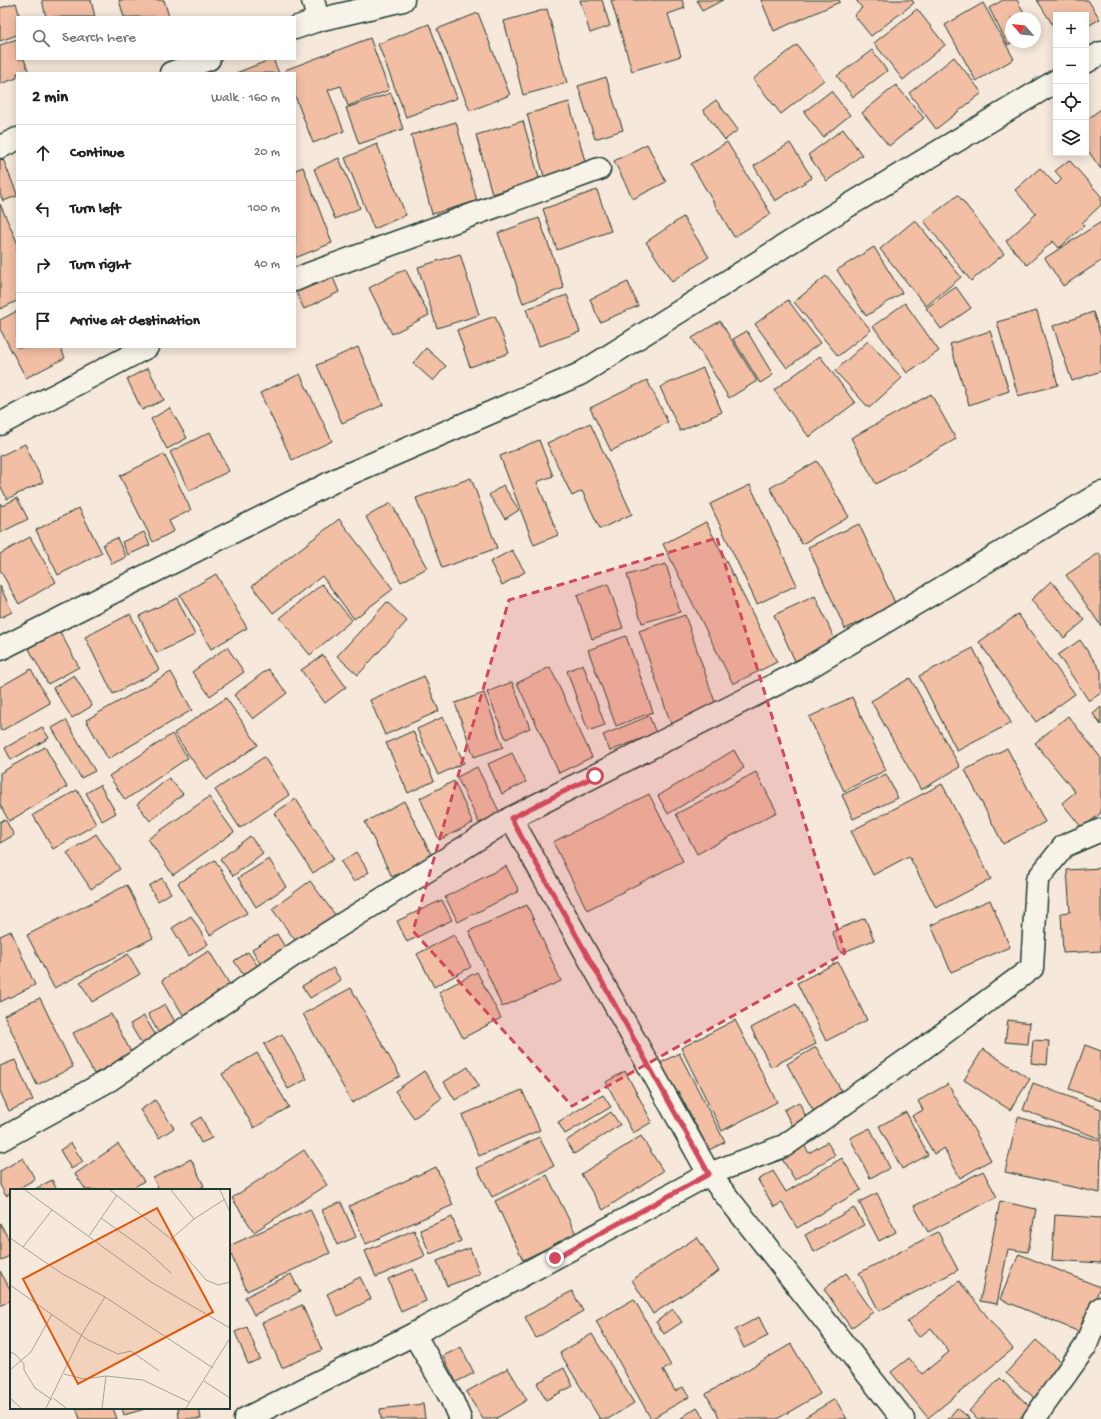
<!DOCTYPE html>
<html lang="en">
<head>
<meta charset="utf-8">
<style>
  body { margin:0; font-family:"Gochi Hand",sans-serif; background:#f6f6f6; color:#222 }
  .controls { position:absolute; right:12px; top:12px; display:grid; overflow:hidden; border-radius:0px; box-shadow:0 2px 10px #0003 }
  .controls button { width:36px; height:36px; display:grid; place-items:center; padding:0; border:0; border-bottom:1px solid #e0e0e0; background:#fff; color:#222; font:20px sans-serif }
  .compass { position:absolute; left:1005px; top:12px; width:36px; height:36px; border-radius:50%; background:#fff; box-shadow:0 2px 10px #0003; rotate:298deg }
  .stop { position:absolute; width:12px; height:12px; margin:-9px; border:3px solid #d1495b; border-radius:50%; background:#fff }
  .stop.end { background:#d1495b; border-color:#fff; box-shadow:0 1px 4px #0008 }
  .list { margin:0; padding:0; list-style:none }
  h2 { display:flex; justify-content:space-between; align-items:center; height:52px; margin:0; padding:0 16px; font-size:17px }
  h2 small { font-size:13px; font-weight:400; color:#767676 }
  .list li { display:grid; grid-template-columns:26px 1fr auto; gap:12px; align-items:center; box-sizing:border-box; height:56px; padding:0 16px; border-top:1px solid #e0e0e0 }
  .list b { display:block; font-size:15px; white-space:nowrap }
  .list em { font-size:13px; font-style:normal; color:#767676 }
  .icon { flex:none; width:22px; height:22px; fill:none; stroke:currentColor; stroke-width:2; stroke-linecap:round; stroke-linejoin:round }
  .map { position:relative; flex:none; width:1101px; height:1419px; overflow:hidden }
  .search { position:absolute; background:#fff; box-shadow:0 2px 10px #0003; left:16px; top:16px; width:280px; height:44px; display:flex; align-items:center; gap:10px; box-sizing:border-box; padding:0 14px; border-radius:0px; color:#767676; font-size:15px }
  .panel { position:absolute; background:#fff; box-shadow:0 2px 10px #0003; left:16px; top:72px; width:280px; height:276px; border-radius:0px }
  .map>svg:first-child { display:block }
  .building { fill:#f2bea4; stroke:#1f3d34 }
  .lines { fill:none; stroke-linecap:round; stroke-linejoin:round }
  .minor-casing { stroke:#1f3d34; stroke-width:25 }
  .minor { stroke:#f7f3e8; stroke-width:22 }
  .route { stroke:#d1495b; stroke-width:5 }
  .marked { fill:#d1495b; fill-opacity:0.2; stroke:#d1495b; stroke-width:3; stroke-dasharray:8 5; stroke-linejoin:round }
  .inset-road { fill:none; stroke:#a0a498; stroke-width:1 }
  .view { fill:#de580e; fill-opacity:0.15; stroke:#de580e; stroke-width:2 }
  .inset-edge { fill:none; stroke:#1f3d34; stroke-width:2 }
</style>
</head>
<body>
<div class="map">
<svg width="1101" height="1419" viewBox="0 0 1101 1419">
  <rect width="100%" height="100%" fill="#f6e8da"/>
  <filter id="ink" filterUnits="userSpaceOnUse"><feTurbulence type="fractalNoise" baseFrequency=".025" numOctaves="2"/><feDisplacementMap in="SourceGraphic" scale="8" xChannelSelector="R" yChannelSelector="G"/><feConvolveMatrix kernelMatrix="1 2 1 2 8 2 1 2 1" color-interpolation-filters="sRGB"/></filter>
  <g filter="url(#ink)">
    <g class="building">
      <path d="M42 0H91L95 17H46Z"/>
      <path d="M119 0H164L169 17H124Z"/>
      <path d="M580 0H602L610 26 590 33Z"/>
      <path d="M611 0H682L685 8 668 14 681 56 632 71Z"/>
      <path d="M697 0H723L702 11Z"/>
      <path d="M761 0H839L840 2 774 31Z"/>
      <path d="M856 0H912L914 3 871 36 854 15 862 8Z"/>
      <path d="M1003 0H1017L1027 18H1011V42H1013L1008 45 989 8Z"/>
      <path d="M1037 0H1088L1100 19 1086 27V15H1056V30Z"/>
      <path d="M16 3 20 17H17V35L0 41V8Z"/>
      <path d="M983 3 1014 59 976 81 945 25Z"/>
      <path d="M547 9 567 83 523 95 504 21Z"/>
      <path d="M917 9 945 45 903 80 874 43Z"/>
      <path d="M478 13 510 95 470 111 437 29Z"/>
      <path d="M429 24 457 98 406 117 378 44Z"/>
      <path d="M370 38 389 90 348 106 341 86 328 90 344 131 313 143 295 96V73H286L285 70Z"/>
      <path d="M17 39V59H24L29 73H17V78L0 84V45Z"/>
      <path d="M797 45 824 80 781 114 753 79Z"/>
      <path d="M872 50 887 71 853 97 837 76Z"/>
      <path d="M954 57 982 93 936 129 909 93Z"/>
      <path d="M273 59 279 73H236L272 59Z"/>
      <path d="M606 77 623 130 595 139 578 86Z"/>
      <path d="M896 85 924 118 889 146 862 113Z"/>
      <path d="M831 91 850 115 823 137 804 112Z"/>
      <path d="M391 93 403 129 359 144 346 108Z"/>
      <path d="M716 100 738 130 725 140 703 110Z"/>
      <path d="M569 102 587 169 545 180 527 114Z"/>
      <path d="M1101 109V169L1086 148V120Z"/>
      <path d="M523 121 540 181 492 194 476 135Z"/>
      <path d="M456 122 477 201 432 214 411 135Z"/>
      <path d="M843 129 862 155 827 181 808 155Z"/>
      <path d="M727 142 771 214 734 237 691 164Z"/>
      <path d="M790 143 812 178 775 201 754 166Z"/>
      <path d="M377 144 406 215 374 229 345 158Z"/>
      <path d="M647 144 666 182 633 199 614 161Z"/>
      <path d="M339 158 360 208 335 219 314 169Z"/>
      <path d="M3 159 17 194V196L3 201 0 194V160Z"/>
      <path d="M1069 160 1101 196V205L1082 223 1084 226 1059 248 1053 241 1027 265 1006 241 1036 214 1015 190 1040 168 1056 185 1062 179 1055 171Z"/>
      <path d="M303 167 332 243 295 258V170Z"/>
      <path d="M597 190 611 231 557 250 543 209Z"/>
      <path d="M958 195 1004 254 971 281 924 221Z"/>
      <path d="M0 204 17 242V301L0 309Z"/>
      <path d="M683 217 709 257 672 282 646 242Z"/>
      <path d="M539 218 564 288 523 303 498 233Z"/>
      <path d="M915 220 961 277 926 306 880 249Z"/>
      <path d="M1101 222V261L1063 286 1045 258Z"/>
      <path d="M874 247 902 293 866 316 837 270Z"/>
      <path d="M460 254 479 315 437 328 418 267Z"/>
      <path d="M405 269 429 315 392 334 369 288Z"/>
      <path d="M332 275 339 292 304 309 296 292Z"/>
      <path d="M826 276 871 330 838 356 794 302Z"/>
      <path d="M628 282 638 306 600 322 590 299Z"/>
      <path d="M956 287 971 308 941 329 926 308Z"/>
      <path d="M567 295 580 332 539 346 526 309Z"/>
      <path d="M788 300 820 343 787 368 755 324Z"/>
      <path d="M905 303 939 351 907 373 873 326Z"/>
      <path d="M17 311V347H60L65 358 26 378 0 329V320Z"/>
      <path d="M1037 311 1058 385 1018 396 997 322Z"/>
      <path d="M1093 312 1101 336V371L1072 381 1053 326Z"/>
      <path d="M495 316 509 353 470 367 457 330Z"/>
      <path d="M720 321 757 381 729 398 692 338Z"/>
      <path d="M747 331 773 375 760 383 733 339Z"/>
      <path d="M990 331 1009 391 969 405 950 344Z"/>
      <path d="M868 341 902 378 869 408 835 371Z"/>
      <path d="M358 347 383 405 342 423 317 365Z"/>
      <path d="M426 348 446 366 433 381 413 363Z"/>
      <path d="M820 356 855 403 809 437 774 390Z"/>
      <path d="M148 368 164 400 142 410 127 379Z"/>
      <path d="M703 368 722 412 680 431 660 387Z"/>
      <path d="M300 374 332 441 292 460 260 393Z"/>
      <path d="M647 380 668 422 611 451 590 408Z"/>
      <path d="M931 394 956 439 876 484 851 438Z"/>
      <path d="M170 408 187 438 167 449 151 419Z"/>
      <path d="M590 423 632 514 600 529 582 491 572 496 547 443Z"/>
      <path d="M210 432 229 471 189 491 170 452Z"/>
      <path d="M539 440 553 476 537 482 558 535 534 545 500 456Z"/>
      <path d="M25 444 43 482 7 499 0 485V456Z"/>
      <path d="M164 454 191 510 169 521 174 531 153 542 120 476Z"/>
      <path d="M817 461 849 517 802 544 770 488Z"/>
      <path d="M471 478 497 548 442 568 416 498Z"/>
      <path d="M503 485 519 510 505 519 489 495Z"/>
      <path d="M750 485 797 585 757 604 710 504Z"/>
      <path d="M17 498 28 519 0 533V503L2 506Z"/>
      <path d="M391 503 427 568 401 582 366 517Z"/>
      <path d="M79 508 102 553 58 575 36 530Z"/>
      <path d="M339 519 393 589 354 619 322 576 273 613 252 586Z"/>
      <path d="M706 522 777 662 733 684 663 544Z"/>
      <path d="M859 524 896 605 845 629 808 547Z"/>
      <path d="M144 532 150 545 128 555 122 542Z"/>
      <path d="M30 537 56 582 19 604 0 570V554Z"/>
      <path d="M117 538 126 557 112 564 103 544Z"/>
      <path d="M512 550 525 572 502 585 490 562Z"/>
      <path d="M1099 553 1101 556V626L1066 575Z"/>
      <path d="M666 564 680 612 642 623 627 575Z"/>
      <path d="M216 574 247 628 211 649 180 595Z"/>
      <path d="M1051 581 1085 620 1064 638 1031 600Z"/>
      <path d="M322 584 352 620 310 655 280 618Z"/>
      <path d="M608 584 623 628 592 639 577 595Z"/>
      <path d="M0 586 12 612 0 618Z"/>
      <path d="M815 596 836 642 795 661 774 615Z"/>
      <path d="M177 598 195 635 157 653 139 616Z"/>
      <path d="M387 602 407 621 358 675 337 656Z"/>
      <path d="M130 614 159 670 113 694 85 637Z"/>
      <path d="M1018 614 1075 694 1036 722 979 642Z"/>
      <path d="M685 615 717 708 671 724 639 631Z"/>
      <path d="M59 630 79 667 48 684 28 647Z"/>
      <path d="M626 636 653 712 616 726 588 650Z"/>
      <path d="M1080 640 1101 671V693L1089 701 1058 655Z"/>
      <path d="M227 647 244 672 210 696 192 672Z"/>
      <path d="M973 648 1011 723 957 751 919 676Z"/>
      <path d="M323 655 346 687 325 703 301 670Z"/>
      <path d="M583 664 605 725 588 731 567 671Z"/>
      <path d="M550 667 592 757 559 773 517 683Z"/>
      <path d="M31 669 50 703 1 731 0 729V687Z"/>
      <path d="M268 669 287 693 253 719 234 695Z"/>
      <path d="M171 672 192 710 108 759 86 720Z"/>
      <path d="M74 675 92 706 72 718 53 688Z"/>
      <path d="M424 676 439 711 385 735 370 700Z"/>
      <path d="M910 678 960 767 921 790 871 701Z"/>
      <path d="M512 682 530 728 506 739 487 692Z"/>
      <path d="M484 693 503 747 474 757 455 703Z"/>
      <path d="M852 697 886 770 844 791 809 717Z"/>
      <path d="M226 698 258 745 206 780 174 733Z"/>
      <path d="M1101 707V725L1093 714Z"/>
      <path d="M649 716 656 733 610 751 603 735Z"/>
      <path d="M1068 716 1101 758V813L1082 828 1062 803 1075 792 1035 743Z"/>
      <path d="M443 717 464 763 438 775 417 729Z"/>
      <path d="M66 720 95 771 81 778 52 728Z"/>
      <path d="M42 727 49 738 11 760 5 748Z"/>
      <path d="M413 731 434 781 408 793 386 743Z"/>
      <path d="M172 734 188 758 125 800 109 776Z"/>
      <path d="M45 747 67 787 9 821 0 805V773Z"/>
      <path d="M1007 748 1045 822 1003 844 965 770Z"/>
      <path d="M734 750 744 768 668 814 658 796Z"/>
      <path d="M512 753 526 782 502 794 488 764Z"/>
      <path d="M264 757 289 795 240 828 215 790Z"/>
      <path d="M477 767 500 813 479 823 457 777Z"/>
      <path d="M756 772 777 812 697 854 676 814Z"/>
      <path d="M886 774 898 798 853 819 842 795Z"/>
      <path d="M169 778 183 794 150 821 137 804Z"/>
      <path d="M454 781 473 823 439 840 420 798Z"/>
      <path d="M942 784 991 879 936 908 909 856 873 875 851 831Z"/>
      <path d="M100 785 116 813 102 821 86 793Z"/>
      <path d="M77 790 96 824 53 849 33 815Z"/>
      <path d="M649 794 683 861 587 910 553 842Z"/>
      <path d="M209 797 234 832 173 875 148 839Z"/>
      <path d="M296 799 334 859 313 873 274 813Z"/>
      <path d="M404 801 432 856 392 877 365 822Z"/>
      <path d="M5 819 14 835 0 843V822Z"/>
      <path d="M96 834 120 869 91 889 67 853Z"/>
      <path d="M250 836 263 853 233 876 220 859Z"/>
      <path d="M356 852 369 872 354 882 341 862Z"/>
      <path d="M269 859 286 887 256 907 238 878Z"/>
      <path d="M215 860 247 913 210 935 178 883Z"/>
      <path d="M506 866 519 891 458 922 445 897Z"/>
      <path d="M1101 868V951L1063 953 1061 913 1070 912 1067 870Z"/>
      <path d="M162 878 171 893 158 901 149 886Z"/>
      <path d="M310 881 336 916 298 944 272 909Z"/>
      <path d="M127 885 153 938 54 988 27 935Z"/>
      <path d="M442 900 452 920 407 942 397 921Z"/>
      <path d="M990 900 1010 947 951 972 931 925Z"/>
      <path d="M527 905 561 981 502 1007 469 931Z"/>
      <path d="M191 916 208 944 189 956 172 928Z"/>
      <path d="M865 918 874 940 841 953 832 932Z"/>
      <path d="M11 931 35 985 0 1002V936Z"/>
      <path d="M277 934 288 952 262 967 252 949Z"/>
      <path d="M454 935 471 967 434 987 417 954Z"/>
      <path d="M209 951 232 988 185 1018 162 980Z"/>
      <path d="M248 952 260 969 246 979 234 961Z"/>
      <path d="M128 954 140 974 92 1002 80 982Z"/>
      <path d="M838 962 867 1020 826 1041 797 983Z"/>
      <path d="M333 968 341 980 310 998 302 986Z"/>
      <path d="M477 972 501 1018 463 1038 439 992Z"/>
      <path d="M351 988 400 1076 352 1103 303 1014Z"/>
      <path d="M40 998 73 1067 37 1085 4 1015Z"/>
      <path d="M165 1004 179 1029 162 1039 148 1014Z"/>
      <path d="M796 1004 816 1044 771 1067 751 1028Z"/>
      <path d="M111 1014 132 1054 94 1074 73 1033Z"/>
      <path d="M144 1016 158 1039 144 1048 130 1024Z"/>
      <path d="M735 1020 777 1102 722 1131 681 1048Z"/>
      <path d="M1008 1020 1030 1023 1028 1044 1005 1042Z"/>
      <path d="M282 1034 307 1079 288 1089 264 1044Z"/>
      <path d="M1033 1040 1049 1041 1047 1065 1031 1063Z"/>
      <path d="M1085 1045 1101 1051V1101L1069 1089Z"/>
      <path d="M816 1047 844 1095 814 1112 787 1064Z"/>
      <path d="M983 1049 1030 1079 1010 1110 964 1080Z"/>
      <path d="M257 1053 289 1107 254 1128 222 1074Z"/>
      <path d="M679 1053 725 1142 709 1150 678 1091 670 1095 655 1066Z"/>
      <path d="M15 1060 33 1100 9 1111 0 1091V1066Z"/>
      <path d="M468 1067 479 1086 455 1100 444 1082Z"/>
      <path d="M424 1071 442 1098 414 1118 395 1091Z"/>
      <path d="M625 1071 652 1122 633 1133 606 1082Z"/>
      <path d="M1033 1083 1101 1109V1139L1023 1110Z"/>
      <path d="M948 1084 991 1160 960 1178 944 1148 934 1154 912 1116 923 1110 918 1101Z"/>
      <path d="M522 1090 540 1130 479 1156 462 1115Z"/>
      <path d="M603 1095 611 1107 565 1134 558 1122Z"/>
      <path d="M155 1100 174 1128 159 1138 140 1110Z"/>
      <path d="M799 1102 808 1121 794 1129 784 1110Z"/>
      <path d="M611 1112 620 1125 574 1154 566 1141Z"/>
      <path d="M906 1112 928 1155 902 1169 879 1126Z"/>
      <path d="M201 1117 212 1138 201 1143 191 1123Z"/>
      <path d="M1018 1117 1101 1141 1100 1193 1005 1172Z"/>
      <path d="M870 1128 890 1168 870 1178 850 1138Z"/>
      <path d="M641 1136 663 1171 603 1210 581 1174Z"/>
      <path d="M539 1137 554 1166 492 1197 477 1168Z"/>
      <path d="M827 1142 835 1155 795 1180 782 1159 804 1145 809 1153Z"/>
      <path d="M71 1143 83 1162 71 1169 60 1150Z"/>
      <path d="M118 1144 144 1181 130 1190H86L75 1174Z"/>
      <path d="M304 1150 327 1185 254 1232 232 1198Z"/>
      <path d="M23 1158 35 1179 16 1190H11V1193L6 1196 0 1185V1171Z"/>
      <path d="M842 1158 861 1190 797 1228 782 1203 774 1207 758 1180 773 1171 786 1192Z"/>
      <path d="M191 1159 204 1186 196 1190H159L153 1178Z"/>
      <path d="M436 1167 453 1205 366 1244 349 1206Z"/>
      <path d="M983 1171 997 1197 928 1232 914 1206Z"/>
      <path d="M547 1175 576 1234 523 1260 495 1201Z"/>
      <path d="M52 1180 57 1190H33Z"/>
      <path d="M877 1193 896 1232 879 1241 859 1202Z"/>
      <path d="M1000 1201 1036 1209 1028 1252 1008 1249 997 1304 980 1301Z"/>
      <path d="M341 1202 356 1237 337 1245 322 1210Z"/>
      <path d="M854 1208 864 1225 814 1252 805 1235Z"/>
      <path d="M310 1209 330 1253 247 1291 229 1250V1246Z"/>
      <path d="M1055 1215 1101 1218V1263L1052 1260Z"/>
      <path d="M452 1217 461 1241 430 1254 420 1230Z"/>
      <path d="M0 1223 11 1244V1255L0 1261Z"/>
      <path d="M414 1230 425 1256 376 1277 365 1251Z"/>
      <path d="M938 1232 958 1270 879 1311 859 1273Z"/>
      <path d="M697 1237 719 1271 653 1314 632 1280Z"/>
      <path d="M470 1248 480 1274 447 1286 437 1261Z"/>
      <path d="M1019 1254 1100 1287 1082 1333 1000 1299Z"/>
      <path d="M413 1269 426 1301 401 1312 388 1279Z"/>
      <path d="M0 1271 11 1291V1300L0 1306Z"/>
      <path d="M846 1273 873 1312 851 1328 824 1289Z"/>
      <path d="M291 1274 300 1292 254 1315 245 1297Z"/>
      <path d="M360 1277 371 1299 338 1316 327 1294Z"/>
      <path d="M959 1281 1013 1349 928 1418 891 1372 909 1358 922 1374 949 1352 931 1328 919 1337 907 1322Z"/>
      <path d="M572 1291 583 1311 536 1338 525 1317Z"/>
      <path d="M634 1299 671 1366 663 1370 675 1391 683 1387 689 1397 651 1419 596 1321Z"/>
      <path d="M302 1305 322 1350 282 1368 262 1323Z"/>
      <path d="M673 1309 682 1322 664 1334 656 1322Z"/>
      <path d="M759 1317 768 1336 744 1348 735 1330Z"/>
      <path d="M247 1327 260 1359 248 1364 235 1332Z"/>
      <path d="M592 1334 634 1403 608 1419H600L560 1353Z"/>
      <path d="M1036 1340 1068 1368 1039 1402 1006 1373Z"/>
      <path d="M791 1344 820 1394 777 1419H720L706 1394Z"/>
      <path d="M461 1347 474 1373 456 1382 443 1356Z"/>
      <path d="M508 1368 527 1400 495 1419H483L466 1392Z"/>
      <path d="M564 1368 573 1386 546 1400 537 1383Z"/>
      <path d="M1000 1378 1030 1407 1019 1419H978L969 1411Z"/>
      <path d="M835 1399 847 1419H802Z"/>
      <path d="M423 1404 425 1419H381L380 1409Z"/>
      <path d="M697 1407 705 1419H680Z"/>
      <path d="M76 1408H113L117 1419H80Z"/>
      <path d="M122 1408H148L124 1415Z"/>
      <path d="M178 1408H199L201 1419H179Z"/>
      <path d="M957 1408 971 1419H948Z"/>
    </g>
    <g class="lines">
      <defs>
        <g id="minor">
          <path d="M313 0 318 20"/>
          <path d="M295 28 318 20 403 0"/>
          <path d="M1086 62 1101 53"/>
          <path d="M171 73 209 59"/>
          <path d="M0 147 17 139"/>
          <path d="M295 280 309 274 599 169"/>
          <path d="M0 424 147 347"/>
          <path d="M0 649 342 477 580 374 843 209 1056 81"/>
          <path d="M511 818 709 1174 903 1419"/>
          <path d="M0 1140 111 1079 301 950 511 818 806 669 1101 493"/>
          <path d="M414 1334 451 1398 460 1419"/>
          <path d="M245 1419 414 1334 709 1174 784 1146 921 1050 1032 968 1037 880 1064 846 1101 830"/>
          <path d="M1034 1419 1085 1347 1101 1308"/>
        </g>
      </defs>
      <use href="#minor" class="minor-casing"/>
      <use href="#minor" class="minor"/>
    </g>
  </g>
  <g class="lines" filter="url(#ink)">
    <path class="route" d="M555 1258 709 1174 511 818 595 776"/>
  </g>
  <path class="marked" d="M717 538 845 953 572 1106 413 931 509 600Z"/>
  <g transform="translate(10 1189)">
    <rect width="220" height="220" fill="#f6e8da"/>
    <path class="inset-road" d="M15 1 141 93 220 139M100 1 161 50 196 91 208 96 220 93M161 1 184 30M210 1 220 23M91 29 137 62 161 84M79 47 107 6M0 49 51 84 95 108 203 179M161 50 184 30 215 10M13 58 42 21M0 96 78 151 108 165 121 162 149 182M0 163 5 165 14 175V181L25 199 42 211M0 181 21 163 42 125M54 185 74 190 96 187 133 191 179 213M194 192 220 209M0 209 11 219M43 209 56 219M36 219 72 145 95 108M92 219 96 187M176 219 220 149"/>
    <path class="view" d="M147 19 203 123 68 195 13 90Z"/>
    <rect width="220" height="220" class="inset-edge"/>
  </g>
</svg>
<div class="controls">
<button>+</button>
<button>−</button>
<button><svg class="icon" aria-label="locate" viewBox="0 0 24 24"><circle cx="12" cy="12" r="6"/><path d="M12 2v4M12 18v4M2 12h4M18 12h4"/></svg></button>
<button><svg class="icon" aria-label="layers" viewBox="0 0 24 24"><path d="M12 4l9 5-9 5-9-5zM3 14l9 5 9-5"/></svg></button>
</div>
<svg class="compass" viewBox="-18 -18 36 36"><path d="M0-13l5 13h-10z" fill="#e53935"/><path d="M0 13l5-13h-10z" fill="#767676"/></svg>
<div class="stop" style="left:595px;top:776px"></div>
<div class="stop end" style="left:555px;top:1258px"></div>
<div class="search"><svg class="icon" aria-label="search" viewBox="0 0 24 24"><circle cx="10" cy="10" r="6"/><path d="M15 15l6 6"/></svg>Search here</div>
<section class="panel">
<h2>2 min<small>Walk · 160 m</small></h2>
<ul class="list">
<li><svg class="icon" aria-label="ahead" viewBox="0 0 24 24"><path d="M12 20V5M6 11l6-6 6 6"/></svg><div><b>Continue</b></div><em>20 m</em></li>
<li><svg class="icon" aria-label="left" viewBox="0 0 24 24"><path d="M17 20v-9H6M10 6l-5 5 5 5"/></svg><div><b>Turn left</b></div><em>100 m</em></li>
<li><svg class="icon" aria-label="right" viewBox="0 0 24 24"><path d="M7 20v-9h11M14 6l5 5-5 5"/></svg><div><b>Turn right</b></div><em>40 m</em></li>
<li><svg class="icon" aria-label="arrive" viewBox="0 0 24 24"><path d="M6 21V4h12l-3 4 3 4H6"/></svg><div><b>Arrive at destination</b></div></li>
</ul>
</section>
</div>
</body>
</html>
